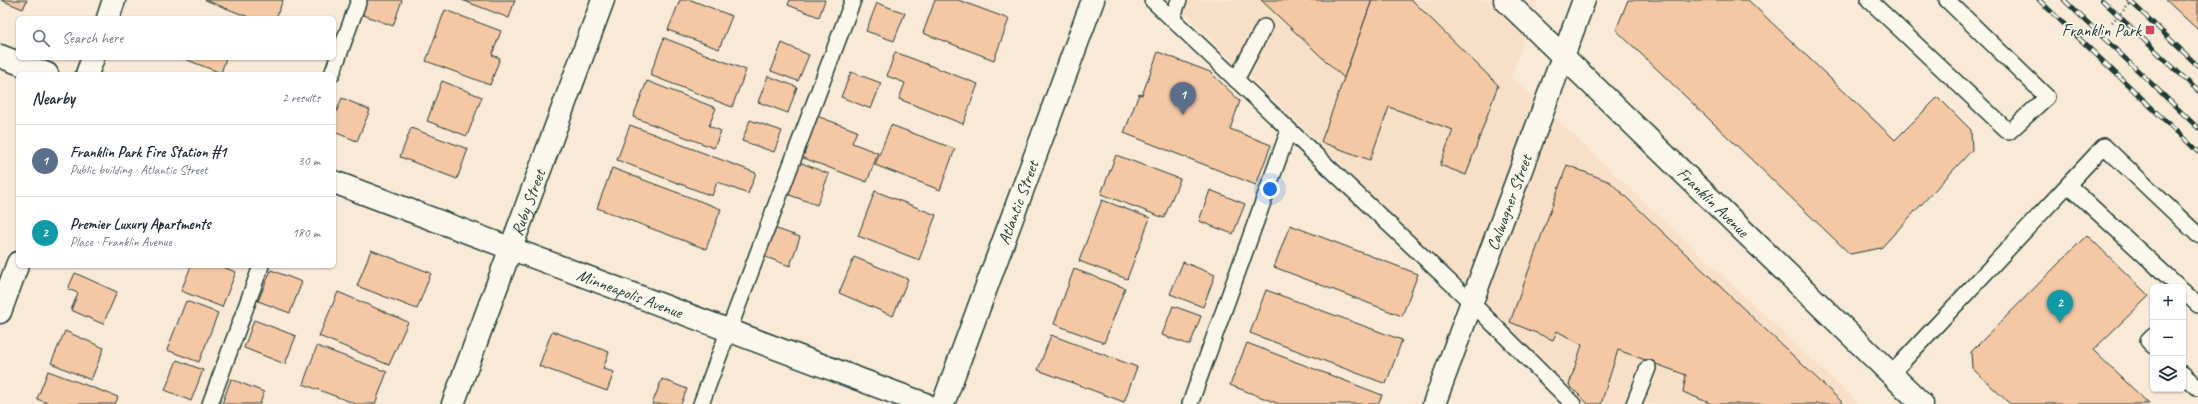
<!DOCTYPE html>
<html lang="en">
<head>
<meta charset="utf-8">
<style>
  body { margin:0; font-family:Caveat,sans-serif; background:#f2f2f3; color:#1f2937 }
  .controls { position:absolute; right:12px; bottom:12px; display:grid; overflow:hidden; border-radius:6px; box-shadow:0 1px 3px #0004 }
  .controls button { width:36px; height:36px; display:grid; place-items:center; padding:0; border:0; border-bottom:1px solid #e0e1e3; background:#fff; color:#1f2937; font:20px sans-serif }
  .you { position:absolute; left:1270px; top:189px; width:14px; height:14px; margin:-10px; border:3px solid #fff; border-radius:50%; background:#1a73e8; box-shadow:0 0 0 6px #1a73e833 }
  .badge { display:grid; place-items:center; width:26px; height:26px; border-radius:50%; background:#db2777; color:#fff; font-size:13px; font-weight:700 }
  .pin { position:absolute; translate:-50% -33px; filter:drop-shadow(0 1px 2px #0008) }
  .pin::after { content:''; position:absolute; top:21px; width:14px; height:12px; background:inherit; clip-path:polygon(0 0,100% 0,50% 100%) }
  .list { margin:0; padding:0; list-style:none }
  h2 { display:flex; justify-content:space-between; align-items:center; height:52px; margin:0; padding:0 16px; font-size:17px }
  h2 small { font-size:13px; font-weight:400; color:#747a83 }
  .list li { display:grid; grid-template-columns:26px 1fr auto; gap:12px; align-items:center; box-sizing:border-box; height:72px; padding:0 16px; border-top:1px solid #e0e1e3 }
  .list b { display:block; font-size:15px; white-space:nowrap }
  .list p { margin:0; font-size:13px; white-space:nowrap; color:#747a83 }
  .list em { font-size:13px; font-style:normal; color:#747a83 }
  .icon { flex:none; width:22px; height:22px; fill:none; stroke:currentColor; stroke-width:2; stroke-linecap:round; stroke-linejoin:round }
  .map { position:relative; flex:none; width:2198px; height:404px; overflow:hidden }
  .search { position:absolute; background:#fff; box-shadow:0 1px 3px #0004; left:16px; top:16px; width:320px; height:44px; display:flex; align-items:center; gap:10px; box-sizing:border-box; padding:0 14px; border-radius:6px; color:#747a83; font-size:15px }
  .panel { position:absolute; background:#fff; box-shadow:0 1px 3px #0004; left:16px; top:72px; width:320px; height:196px; border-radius:6px }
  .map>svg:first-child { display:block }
  .built { fill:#f8dfc8 }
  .building { fill:#f5c8a5; stroke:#1f3d34 }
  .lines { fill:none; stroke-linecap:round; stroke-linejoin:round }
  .lane-casing { stroke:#1f3d34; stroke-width:18 }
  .street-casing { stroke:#1f3d34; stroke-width:25 }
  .secondary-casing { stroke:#1f3d34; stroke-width:25 }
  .path { stroke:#1f3d34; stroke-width:2.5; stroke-dasharray:1 3; stroke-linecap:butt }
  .lane { stroke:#fbf7ec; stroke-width:15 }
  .street { stroke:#fbf7ec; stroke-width:22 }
  .secondary { stroke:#fbf7ec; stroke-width:22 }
  .rail-casing { stroke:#1f3d34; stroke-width:4.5 }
  .rail { stroke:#fbf7ec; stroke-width:3; stroke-dasharray:9; stroke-linecap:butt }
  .poi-dot { fill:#d1495b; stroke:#fbf7ec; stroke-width:1.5 }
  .labels { text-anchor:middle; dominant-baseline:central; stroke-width:3.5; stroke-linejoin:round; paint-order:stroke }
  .poi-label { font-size:17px; fill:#1f3d34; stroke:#fbf7ec; text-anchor:end }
  .street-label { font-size:17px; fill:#1f3d34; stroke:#fbf7ec }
</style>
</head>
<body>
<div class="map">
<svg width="2198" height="404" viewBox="0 0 2198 404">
  <rect width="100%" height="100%" fill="#f9e9d7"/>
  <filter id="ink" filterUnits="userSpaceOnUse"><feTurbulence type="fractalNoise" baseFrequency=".025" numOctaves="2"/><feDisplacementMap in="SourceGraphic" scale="8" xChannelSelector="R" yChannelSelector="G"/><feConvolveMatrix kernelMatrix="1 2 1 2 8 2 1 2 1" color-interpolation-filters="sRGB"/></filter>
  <g filter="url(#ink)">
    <path class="built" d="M1171 0H1538L1511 77 1859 404H1588Z"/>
    <g class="building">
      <path d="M1 0H27L23 9Z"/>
      <path d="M205 0H283L276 18H251Z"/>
      <path d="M366 0H402L393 26 361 14Z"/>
      <path d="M462 0H515L509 18Z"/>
      <path d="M680 0H691L732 16 719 49 668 30Z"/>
      <path d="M790 0H825L819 17 788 5Z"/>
      <path d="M935 0H958L1009 19 994 60 923 33Z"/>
      <path d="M1261 0H1372L1344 78Z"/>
      <path d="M1372 0H1412L1498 85 1466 175 1440 165 1453 130 1389 107 1370 160 1321 142Z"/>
      <path d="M1628 0H1748L1895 140 1938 97 1971 130 1972 150 1881 248 1850 254 1616 30Z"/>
      <path d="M2166 0H2198V30Z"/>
      <path d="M877 3 905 13 894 41 866 31Z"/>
      <path d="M445 10 501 31 492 55 500 58 490 85 426 61Z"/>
      <path d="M664 38 746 70 732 107 650 75Z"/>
      <path d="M782 43 809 55 798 81 771 71Z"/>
      <path d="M895 52 978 84 963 124 899 99 905 83 887 76Z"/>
      <path d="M1158 52 1210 72 1240 101 1230 129 1271 145 1256 185 1124 133 1139 94 1142 95Z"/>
      <path d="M182 58H226L221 73Z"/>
      <path d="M851 72 881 83 871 109 841 97Z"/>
      <path d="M768 76 797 87 788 113 758 102Z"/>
      <path d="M442 81 482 97 467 136 427 121Z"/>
      <path d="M647 81 716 108 709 126 721 131 714 148 633 117Z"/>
      <path d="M342 98 370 110 357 141 334 132V118Z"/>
      <path d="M817 116 857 131 852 143 878 153 867 182 801 157Z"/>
      <path d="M750 120 782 131 774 152 742 141Z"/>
      <path d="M630 125 756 173 748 194 717 182 712 196 617 160Z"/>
      <path d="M891 125 955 149 940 190 875 165Z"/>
      <path d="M411 128 468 149 457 179 400 157Z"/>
      <path d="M1116 155 1180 179 1164 218 1101 194Z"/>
      <path d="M799 162 829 174 817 205 787 194Z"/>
      <path d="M1567 165 1610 182 1844 404H1712L1683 392 1686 375 1618 350 1601 404H1588L1569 385 1582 345 1557 331 1553 340 1510 322Z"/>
      <path d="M612 168 721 209 706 249 597 208Z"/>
      <path d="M1210 190 1245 204 1233 234 1199 221Z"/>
      <path d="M875 191 936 215 919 260 858 236Z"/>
      <path d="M1102 200 1150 218 1127 279 1079 261Z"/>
      <path d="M1290 225 1418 274 1402 316 1274 267Z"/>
      <path d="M774 228 800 237 790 266 763 256Z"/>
      <path d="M2087 235 2149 296 2093 350 2149 404H2010L1972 368 1971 352Z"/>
      <path d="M371 250 431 273 417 309 357 286Z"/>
      <path d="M854 257 908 279 893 316 839 293Z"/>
      <path d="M1183 262 1215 275 1203 307 1170 294Z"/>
      <path d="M191 266H220L236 272 222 307 181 291Z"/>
      <path d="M1074 269 1125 288 1104 343 1054 324Z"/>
      <path d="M271 270 302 282 290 313 258 301Z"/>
      <path d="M75 273 117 292 103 324 71 310 78 293 68 289Z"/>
      <path d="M1266 290 1402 340 1386 384 1250 333Z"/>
      <path d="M338 292 408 322 389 365 319 336Z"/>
      <path d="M186 301 218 313 199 362 167 350Z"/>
      <path d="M1173 306 1201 316 1190 345 1162 335Z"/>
      <path d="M254 320 296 336 285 364 244 348Z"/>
      <path d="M65 331 104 348 91 380 51 363Z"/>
      <path d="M552 331 609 352 603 369 614 372 607 391 539 366Z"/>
      <path d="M1051 335 1137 367 1124 402 1038 370Z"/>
      <path d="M1247 343 1382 395 1378 404H1279L1230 385Z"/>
      <path d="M317 346 387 372 375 404H356L303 384Z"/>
      <path d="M177 360 203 370 191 401 165 390Z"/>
      <path d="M48 371 118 397 115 404H50L37 399Z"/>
      <path d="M231 379 264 392 260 404H222Z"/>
      <path d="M662 379 687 389 681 404H652Z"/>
    </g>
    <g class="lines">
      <defs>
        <g id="lane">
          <path d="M1152 0 1472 303 1573 404"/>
          <path d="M1869 0 2009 132 2047 97 1947 0"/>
          <path d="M1172 19 1179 0"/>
          <path d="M332 74 359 0"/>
          <path d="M1236 80 1264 27"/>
          <path d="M2068 185 2179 287"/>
          <path d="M2183 291 2198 305"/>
          <path d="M2153 336 2148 341 2153 346"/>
          <path d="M1891 374 2104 146 2198 235"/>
          <path d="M2183 374 2198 388"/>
          <path d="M210 404 261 266"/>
          <path d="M701 404 853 0"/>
          <path d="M1190 404 1289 130"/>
          <path d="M1634 404 1648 368"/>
        </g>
        <g id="street">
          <path d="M108 18 114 0"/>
          <path d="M0 56 47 74"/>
          <path d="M87 74 93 58"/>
          <path id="s1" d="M334 182 925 404"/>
          <path d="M0 312 18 263"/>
          <path id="s2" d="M453 404 603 0"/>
          <path id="s3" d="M943 404 1093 0"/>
          <path id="s4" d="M1434 404 1584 0"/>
        </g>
        <g id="secondary">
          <path id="s5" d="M1505 0 1922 404"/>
        </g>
      </defs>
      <use href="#lane" class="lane-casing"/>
      <use href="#street" class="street-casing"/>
      <use href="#secondary" class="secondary-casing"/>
      <path class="path" d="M2112 22 2134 0"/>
      <use href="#lane" class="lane"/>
      <use href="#street" class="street"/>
      <use href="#secondary" class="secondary"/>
      <defs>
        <g id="rail">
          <path d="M2039 0 2198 152"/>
          <path d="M2064 0 2198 128"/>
          <path d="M2102 0 2198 91"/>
          <path d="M2129 0 2198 66"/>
        </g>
      </defs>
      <use href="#rail" class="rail-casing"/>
      <use href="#rail" class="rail"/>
    </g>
  </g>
  <rect class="poi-dot" x="2145" y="25" width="10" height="10" rx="2"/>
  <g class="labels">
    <g class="poi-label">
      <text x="2141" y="30">Franklin Park</text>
    </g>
    <g class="street-label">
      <text stroke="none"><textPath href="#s2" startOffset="215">Ruby Street</textPath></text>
      <text stroke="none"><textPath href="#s3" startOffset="215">Atlantic Street</textPath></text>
      <text stroke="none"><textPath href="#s4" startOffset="215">Calwagner Street</textPath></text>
      <text stroke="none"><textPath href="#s5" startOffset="290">Franklin Avenue</textPath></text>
      <text stroke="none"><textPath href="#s1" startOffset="316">Minneapolis Avenue</textPath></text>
    </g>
  </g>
</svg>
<div class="controls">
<button>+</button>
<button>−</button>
<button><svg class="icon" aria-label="layers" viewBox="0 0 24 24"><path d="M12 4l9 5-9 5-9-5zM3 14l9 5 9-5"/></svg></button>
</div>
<div class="you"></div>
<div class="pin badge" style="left:1183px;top:115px;background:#5c6f8a">1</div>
<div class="pin badge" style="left:2060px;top:323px;background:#0f9aa8">2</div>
<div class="search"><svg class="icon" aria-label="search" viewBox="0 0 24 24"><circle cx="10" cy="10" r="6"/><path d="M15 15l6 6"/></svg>Search here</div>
<section class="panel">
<h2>Nearby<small>2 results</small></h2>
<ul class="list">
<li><span class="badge" style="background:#5c6f8a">1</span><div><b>Franklin Park Fire Station #1</b><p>Public building · Atlantic Street</p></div><em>30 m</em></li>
<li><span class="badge" style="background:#0f9aa8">2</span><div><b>Premier Luxury Apartments</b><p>Place · Franklin Avenue</p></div><em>180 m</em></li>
</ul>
</section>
</div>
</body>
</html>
